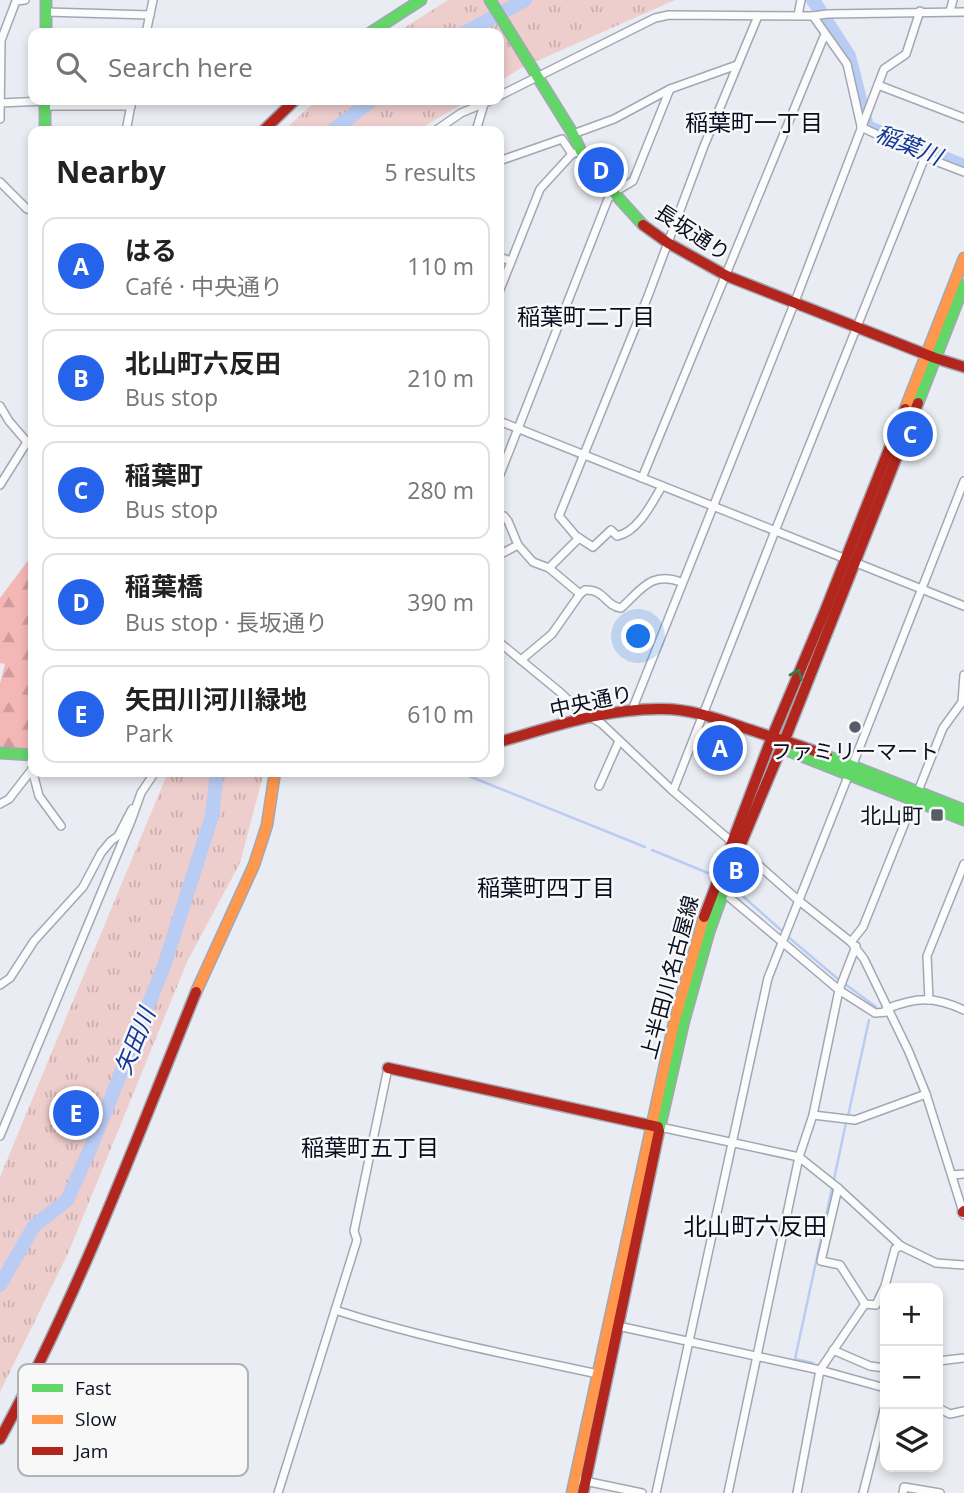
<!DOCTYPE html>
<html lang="en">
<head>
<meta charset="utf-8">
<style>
  body { margin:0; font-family:"Open Sans","Noto Sans JP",sans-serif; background:#f6f6f6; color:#222 }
  .controls { position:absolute; right:21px; bottom:21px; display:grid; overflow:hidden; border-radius:14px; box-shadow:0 4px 10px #0003 }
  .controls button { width:63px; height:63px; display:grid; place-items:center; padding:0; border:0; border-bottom:2px solid #e0e0e0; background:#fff; color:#222; font:35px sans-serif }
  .you { position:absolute; left:639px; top:637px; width:24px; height:24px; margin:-18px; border:5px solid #fff; border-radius:50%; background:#1a73e8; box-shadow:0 0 0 10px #1a73e833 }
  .badge { display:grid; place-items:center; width:46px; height:46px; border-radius:50%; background:#2563eb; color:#fff; font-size:23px; font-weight:700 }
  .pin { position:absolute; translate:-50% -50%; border:4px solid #fff; box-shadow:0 2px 7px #0006 }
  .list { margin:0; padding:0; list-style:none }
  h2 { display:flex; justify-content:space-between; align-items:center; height:91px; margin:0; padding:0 28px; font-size:30px }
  h2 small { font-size:23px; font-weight:400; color:#767676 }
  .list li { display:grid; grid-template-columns:46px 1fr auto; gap:21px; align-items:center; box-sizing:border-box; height:98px; margin:0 14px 14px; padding:0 14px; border:2px solid #e0e0e0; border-radius:14px }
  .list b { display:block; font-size:26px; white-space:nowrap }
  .list p { margin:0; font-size:23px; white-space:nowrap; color:#767676 }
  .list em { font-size:23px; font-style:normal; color:#767676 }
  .icon { flex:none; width:38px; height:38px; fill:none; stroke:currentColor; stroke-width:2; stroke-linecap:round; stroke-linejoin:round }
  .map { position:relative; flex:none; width:964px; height:1493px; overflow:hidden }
  .search { position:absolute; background:#fff; box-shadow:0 4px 10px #0003; left:28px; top:28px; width:476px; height:77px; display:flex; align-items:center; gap:18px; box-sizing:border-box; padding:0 24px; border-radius:14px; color:#767676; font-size:26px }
  .panel { position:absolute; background:#fff; box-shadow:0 4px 10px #0003; left:28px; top:126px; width:476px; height:651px; border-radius:14px }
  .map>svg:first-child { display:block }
  .forest { fill:url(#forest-firs) }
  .park { fill:url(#park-tufts) }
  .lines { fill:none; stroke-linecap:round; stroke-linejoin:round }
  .stream { stroke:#b9ccf3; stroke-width:2.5 }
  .river { stroke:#b9ccf3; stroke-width:14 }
  .street-casing { stroke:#a2a8b3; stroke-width:10 }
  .fast-casing { stroke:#a2a8b3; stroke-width:13 }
  .slow-casing { stroke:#a2a8b3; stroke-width:13 }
  .jam-casing { stroke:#a2a8b3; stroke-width:13 }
  .street { stroke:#fcfcfd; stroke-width:7 }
  .fast { stroke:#63d668; stroke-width:10 }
  .slow { stroke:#ff974d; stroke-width:10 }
  .jam { stroke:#b3261e; stroke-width:10 }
  .oneway { stroke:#3a7c48 }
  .poi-dot { fill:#565c6a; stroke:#f8f8f8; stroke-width:2.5 }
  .labels { text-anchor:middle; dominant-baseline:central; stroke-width:5; stroke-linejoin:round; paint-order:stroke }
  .street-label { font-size:21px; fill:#070e21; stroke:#f8f8f8 }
  .poi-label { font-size:21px; fill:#070e21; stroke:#f8f8f8 }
  .neighbourhood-label { font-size:23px; fill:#070e21; stroke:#f8f8f8 }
  .water-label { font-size:23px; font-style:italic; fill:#133799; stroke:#f8f8f8 }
  .quarter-label { font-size:24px; fill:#070e21; stroke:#f8f8f8 }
  .key { fill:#f8f8f8; stroke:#b0b2b8; stroke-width:2 }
  .key-label { font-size:19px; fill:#070e21 }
</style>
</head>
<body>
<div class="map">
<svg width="964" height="1493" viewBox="0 0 964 1493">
  <defs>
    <pattern id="forest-firs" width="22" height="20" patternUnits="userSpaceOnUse" patternTransform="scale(1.75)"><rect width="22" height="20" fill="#f3b7b6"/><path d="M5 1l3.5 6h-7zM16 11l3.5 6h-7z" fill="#cf9c9c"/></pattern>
    <pattern id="park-tufts" width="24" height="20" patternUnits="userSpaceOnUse" patternTransform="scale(1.75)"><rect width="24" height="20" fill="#eecdcd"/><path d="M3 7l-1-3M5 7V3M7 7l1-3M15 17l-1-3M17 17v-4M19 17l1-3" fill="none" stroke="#cbafb0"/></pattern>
  </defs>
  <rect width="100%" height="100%" fill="#e9ecf2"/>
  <path class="forest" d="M33 554V750L0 747V684L5 664 0 663V598Z"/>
  <g class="park">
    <path d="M448 0H675L521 68 499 82V33H396Z"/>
    <path d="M317 100H469L416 131H283Z"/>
    <path d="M168 772H264L240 863 187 962 69 1251 0 1392V1177Z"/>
  </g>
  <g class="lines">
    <g class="stream">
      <path d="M459 772 645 847"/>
      <path d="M421 774 436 772"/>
      <path d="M652 850 708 873"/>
      <path d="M737 891 781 930"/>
      <path d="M787 936 838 979"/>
      <path d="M845 984 876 1007"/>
      <path d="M848 1116 869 1020"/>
      <path d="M834 1179 846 1123"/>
      <path d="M813 1363 795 1359 832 1188"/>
    </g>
    <g class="river">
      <path d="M813 0 849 56 867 127 964 166"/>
      <path d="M464 33 525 0"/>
      <path d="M332 131 372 100"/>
      <path d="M0 1285 34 1226 67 1200 91 1147 164 966 212 816 217 772"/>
    </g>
    <defs>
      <g id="street">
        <path d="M950 11 953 0"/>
        <path d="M46 12 150 15"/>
        <path d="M798 15 801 0"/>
        <path d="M813 16 847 64 861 126"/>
        <path d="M146 33 153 0"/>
        <path d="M0 43 16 1 25 0"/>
        <path d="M878 85 964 118"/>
        <path d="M499 96 655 18 669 15 813 16 827 14 964 12"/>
        <path d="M0 103 45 101"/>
        <path d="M45 106H131"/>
        <path d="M0 119 1 43"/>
        <path d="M861 127 925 157 964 172"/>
        <path d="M126 131 132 100"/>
        <path d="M435 131 461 113 492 100"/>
        <path d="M476 131 484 104"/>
        <path d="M573 134 614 119 670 89 737 65"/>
        <path d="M499 161 562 139 572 154"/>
        <path d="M0 182 27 209 33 211"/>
        <path d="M499 257 511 261"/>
        <path d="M499 292 540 189 572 154 581 151"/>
        <path d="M0 406 9 421 27 442 0 485"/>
        <path d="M499 421 846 559"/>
        <path d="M499 477 608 199 613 193 633 181 670 89"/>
        <path d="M642 478 825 34"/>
        <path d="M662 486C652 503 638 532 617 536L611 530 593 547 576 536 559 516 648 296 704 146 758 16"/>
        <path d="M499 518 504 516 508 521 518 545 533 562 549 568 580 594"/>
        <path d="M499 555 518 545"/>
        <path d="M854 562 964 606"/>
        <path d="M549 568 579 538"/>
        <path d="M499 642 561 693 588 719"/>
        <path d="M521 660 552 634 580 594 585 590C605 589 605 606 621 608 642 589 651 571 681 582"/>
        <path d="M632 710 794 304 884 69 906 54 920 11"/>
        <path d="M592 718 602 724 673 791 732 842"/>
        <path d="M853 764 964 481"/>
        <path d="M32 769 39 796 61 826"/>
        <path d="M599 786 619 741"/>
        <path d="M673 791 775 531 925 157"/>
        <path d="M918 791 943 728 962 702 964 675"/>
        <path d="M0 804 9 799 33 768"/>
        <path d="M739 848 798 900 851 942 864 959 909 1052 926 1094 964 1215"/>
        <path d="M723 892 839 990 875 1013 888 1012"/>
        <path d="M851 942 863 927 914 800"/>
        <path d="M0 985 10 978 34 941 83 887 101 853 111 841 118 836 132 809"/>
        <path d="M929 1000 927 956 964 864"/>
        <path d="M886 1009C916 997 934 996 964 1010"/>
        <path d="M813 1115 855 1120 926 1094"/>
        <path d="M660 1127 799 1157 838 1188 901 1246 936 1263 964 1265"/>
        <path d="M0 1136 131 821 141 793 155 772"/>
        <path d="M952 1175 964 1174"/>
        <path d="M838 1188 821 1261 840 1265 865 1304"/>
        <path d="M335 1310C421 1338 510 1355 598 1374"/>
        <path d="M618 1326 820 1370 885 1388"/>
        <path d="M833 1350 870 1366 885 1368"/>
        <path d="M938 1361 964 1358"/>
        <path d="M938 1408 950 1414 964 1411"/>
        <path d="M575 1479 642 1493"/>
        <path d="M278 1493 357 1240 354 1231 388 1068"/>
        <path d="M656 1493 768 978 849 774"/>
        <path d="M728 1493 799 1157 813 1115 839 990 856 946"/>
        <path d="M797 1493 820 1370 865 1304 876 1305 885 1286 895 1249 901 1246"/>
        <path d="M863 1493 885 1406"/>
        <path d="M903 1493 904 1487 940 1493"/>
      </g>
      <g id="fast">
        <path d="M46 0V33"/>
        <path d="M490 0 573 134 586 162 643 225"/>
        <path d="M370 33 421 0"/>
        <path d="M45 100V131"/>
        <path d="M918 403 964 285"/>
        <path d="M777 743 781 748 964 820"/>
        <path d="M0 753 33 755"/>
        <path d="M827 756 964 810"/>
        <path d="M659 1131 684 1021 709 932 738 851"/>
      </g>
      <g id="slow">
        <path d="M905 409 964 258"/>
        <path d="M196 992 254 865 267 825 275 772"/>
        <path d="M572 1493 674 1023 704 917"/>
      </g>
      <g id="jam">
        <path d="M263 131 295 100"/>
        <path d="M643 225 668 243 727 276 935 358 964 367"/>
        <path d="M499 742C552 727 606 708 662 709 693 709 721 720 751 730 777 739 801 745 827 756"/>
        <path d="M738 851 785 739 918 403"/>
        <path d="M704 917 772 737 825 611 905 409"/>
        <path d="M388 1068 658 1127"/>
        <path d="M963 1212 964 1211"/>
        <path d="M0 1439C78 1296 135 1143 196 992"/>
        <path d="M583 1493 659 1131"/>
      </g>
    </defs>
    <use href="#street" class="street-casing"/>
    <use href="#fast" class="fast-casing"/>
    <use href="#slow" class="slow-casing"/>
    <use href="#jam" class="jam-casing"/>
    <use href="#street" class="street"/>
    <use href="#fast" class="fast"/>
    <use href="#slow" class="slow"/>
    <use href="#jam" class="jam"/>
  </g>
  <defs><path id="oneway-chevron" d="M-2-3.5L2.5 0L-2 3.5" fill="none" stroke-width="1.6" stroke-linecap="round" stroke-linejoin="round" transform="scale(1.75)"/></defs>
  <use class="oneway" href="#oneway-chevron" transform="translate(797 674) rotate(-68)"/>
  <g class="poi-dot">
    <circle cx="855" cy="727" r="7"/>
    <rect x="930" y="808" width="14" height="14" rx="3.5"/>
  </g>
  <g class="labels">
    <g class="street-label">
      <text transform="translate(693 232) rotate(33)">長坂通り</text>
      <text transform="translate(591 701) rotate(-12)">中央通り</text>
      <text transform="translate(669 977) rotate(-75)">上半田川名古屋線</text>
    </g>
    <g class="poi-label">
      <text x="855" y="751">ファミリーマート</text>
      <text x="923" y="815" text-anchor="end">北山町</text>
    </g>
    <g class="neighbourhood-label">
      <text x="754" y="122">稲葉町一丁目</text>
      <text x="586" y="316">稲葉町二丁目</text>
      <text x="546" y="887">稲葉町四丁目</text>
      <text x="370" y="1147">稲葉町五丁目</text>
    </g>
    <g class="water-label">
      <text transform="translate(909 144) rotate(22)">稲葉川</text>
      <text transform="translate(134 1041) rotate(-68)">矢田川</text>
    </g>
    <g class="quarter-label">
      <text x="755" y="1225">北山町六反田</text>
    </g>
  </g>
  <rect x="18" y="1364" width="230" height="112" rx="10" class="key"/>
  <rect x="32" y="1384" width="31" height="8" fill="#63d668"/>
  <rect x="32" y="1415" width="31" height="9" fill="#ff974d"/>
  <rect x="32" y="1447" width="31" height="8" fill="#b3261e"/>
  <g class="key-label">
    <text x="75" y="1395">Fast</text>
    <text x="75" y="1426">Slow</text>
    <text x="75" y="1458">Jam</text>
  </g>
</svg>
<div class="controls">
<button>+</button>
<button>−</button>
<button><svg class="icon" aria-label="layers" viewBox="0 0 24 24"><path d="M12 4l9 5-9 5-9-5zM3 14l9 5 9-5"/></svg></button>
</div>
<div class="you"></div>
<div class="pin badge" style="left:720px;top:748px">A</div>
<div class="pin badge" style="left:736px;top:870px">B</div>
<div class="pin badge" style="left:910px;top:434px">C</div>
<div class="pin badge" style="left:601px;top:170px">D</div>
<div class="pin badge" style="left:76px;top:1113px">E</div>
<div class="search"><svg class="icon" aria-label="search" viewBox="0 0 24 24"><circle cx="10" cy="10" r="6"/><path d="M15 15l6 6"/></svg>Search here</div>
<section class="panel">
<h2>Nearby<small>5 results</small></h2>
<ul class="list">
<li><span class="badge">A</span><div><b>はる</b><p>Café · 中央通り</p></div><em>110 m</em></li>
<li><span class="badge">B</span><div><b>北山町六反田</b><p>Bus stop</p></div><em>210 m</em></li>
<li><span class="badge">C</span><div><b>稲葉町</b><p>Bus stop</p></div><em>280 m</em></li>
<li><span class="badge">D</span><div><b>稲葉橋</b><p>Bus stop · 長坂通り</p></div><em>390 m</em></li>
<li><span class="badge">E</span><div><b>矢田川河川緑地</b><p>Park</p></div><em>610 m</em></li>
</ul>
</section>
</div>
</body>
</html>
